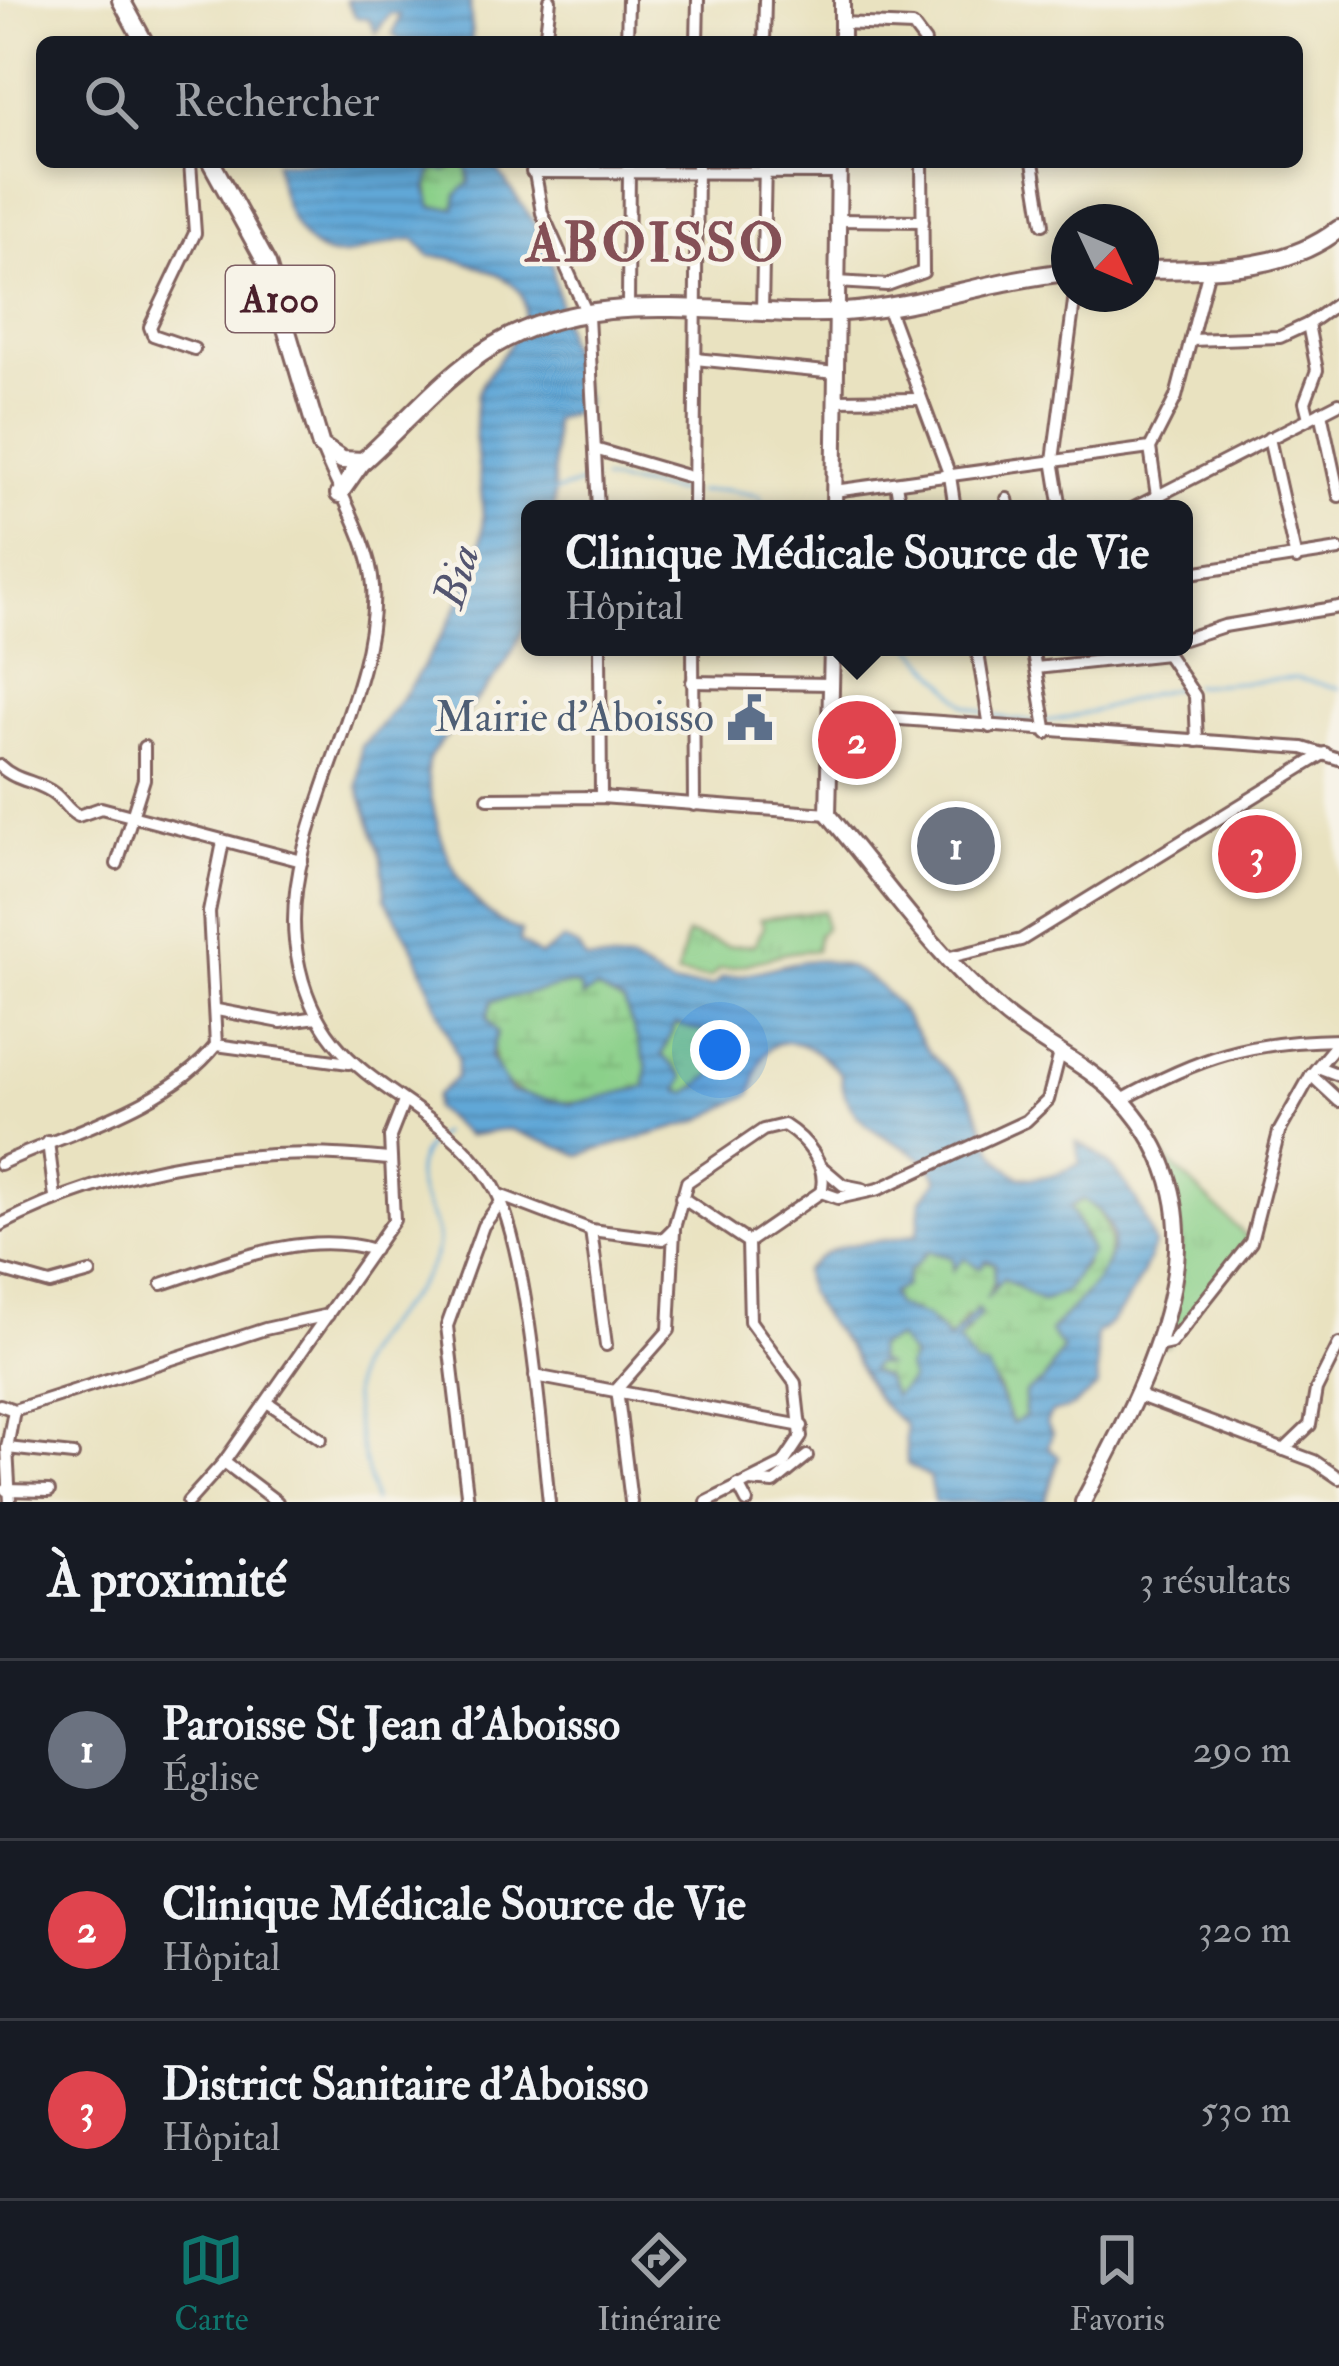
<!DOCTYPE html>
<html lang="fr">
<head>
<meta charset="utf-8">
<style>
  body { margin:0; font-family:"IM FELL Double Pica",serif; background:#242831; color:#f1f3f6 }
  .compass { position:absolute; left:1051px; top:204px; width:108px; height:108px; border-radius:50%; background:#171b24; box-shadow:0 6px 18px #0003; rotate:134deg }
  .you { position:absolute; left:720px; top:1050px; width:42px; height:42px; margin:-30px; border:9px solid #fff; border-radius:50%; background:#1a73e8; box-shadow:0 0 0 18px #1a73e833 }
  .badge { display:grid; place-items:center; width:78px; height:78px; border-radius:50%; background:#0f766e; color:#fff; font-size:39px; font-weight:700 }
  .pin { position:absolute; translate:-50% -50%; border:6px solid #fff; box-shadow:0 3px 12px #0006 }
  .popup { position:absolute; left:521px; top:500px; width:672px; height:156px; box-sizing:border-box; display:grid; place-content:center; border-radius:18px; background:#171b24; filter:drop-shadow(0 3px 9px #0005); font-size:39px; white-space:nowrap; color:#9ea1a6 }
  .popup b { font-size:45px; color:#f1f3f6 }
  .popup::after { content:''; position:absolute; left:50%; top:100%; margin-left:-24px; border:24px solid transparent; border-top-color:#171b24 }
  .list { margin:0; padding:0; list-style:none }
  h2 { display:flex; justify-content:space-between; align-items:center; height:156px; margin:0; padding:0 48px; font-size:51px }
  h2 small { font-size:39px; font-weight:400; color:#9ea1a6 }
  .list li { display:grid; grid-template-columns:78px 1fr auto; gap:36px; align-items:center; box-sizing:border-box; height:180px; padding:0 48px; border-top:3px solid #363941 }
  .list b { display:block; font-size:45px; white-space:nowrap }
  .list p { margin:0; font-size:39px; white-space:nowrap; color:#9ea1a6 }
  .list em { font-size:39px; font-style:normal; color:#9ea1a6 }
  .icon { flex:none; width:66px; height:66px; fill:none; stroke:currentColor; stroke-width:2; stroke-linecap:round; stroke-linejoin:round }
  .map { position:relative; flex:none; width:1339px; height:1502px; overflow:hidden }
  .search { position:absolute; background:#171b24; box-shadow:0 6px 18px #0003; left:36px; right:36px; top:36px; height:132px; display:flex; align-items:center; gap:30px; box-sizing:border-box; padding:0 42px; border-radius:18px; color:#9ea1a6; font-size:45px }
  .sheet { height:696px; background:#171b24 }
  nav { display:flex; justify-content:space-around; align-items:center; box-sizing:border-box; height:168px; border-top:3px solid #363941; background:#171b24; font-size:33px; color:#9ea1a6 }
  nav a { display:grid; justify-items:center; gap:6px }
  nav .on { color:#0f766e }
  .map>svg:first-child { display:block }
  .wetland { fill:url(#wetland-marsh); stroke:#6a785a; stroke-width:3 }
  .park { fill:url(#park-tufts); stroke:#6a785a; stroke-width:3 }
  .water { fill:url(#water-rules); stroke:#556381; stroke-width:3; fill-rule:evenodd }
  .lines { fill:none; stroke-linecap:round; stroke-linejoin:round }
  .stream { stroke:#60a7d7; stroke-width:3 }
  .minor-casing { stroke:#82635f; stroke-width:16 }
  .major-casing { stroke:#82635f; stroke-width:20 }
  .highway-casing { stroke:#82635f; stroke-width:22 }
  .minor { stroke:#fff; stroke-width:10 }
  .major { stroke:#fff; stroke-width:14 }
  .highway { stroke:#fff; stroke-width:16 }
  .labels { text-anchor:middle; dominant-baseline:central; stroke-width:9; stroke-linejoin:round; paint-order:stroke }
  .shield { fill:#f7f3e8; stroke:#7e5f64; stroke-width:3 }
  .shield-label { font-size:39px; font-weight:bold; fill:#4a1f2b }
  .service-label { font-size:42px; fill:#4e5e75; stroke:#f7f3e8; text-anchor:end }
  .water-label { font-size:45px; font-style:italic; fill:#535570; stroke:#f7f3e8 }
  .district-label { font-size:54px; font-weight:bold; letter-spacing:3px; fill:#845056; stroke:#f7f3e8 }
</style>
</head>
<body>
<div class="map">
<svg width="1339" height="1502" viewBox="0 0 1339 1502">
  <defs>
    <pattern id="wetland-marsh" width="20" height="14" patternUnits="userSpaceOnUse" patternTransform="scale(3)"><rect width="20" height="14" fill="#8bd08a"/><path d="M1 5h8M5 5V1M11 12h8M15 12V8" fill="none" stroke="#79b277"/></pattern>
    <pattern id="park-tufts" width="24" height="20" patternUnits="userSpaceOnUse" patternTransform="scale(3)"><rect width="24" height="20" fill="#8bd08a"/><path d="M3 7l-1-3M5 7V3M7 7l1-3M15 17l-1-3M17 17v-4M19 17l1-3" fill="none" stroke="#79b277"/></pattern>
    <pattern id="water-rules" width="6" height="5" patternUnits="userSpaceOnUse" patternTransform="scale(3)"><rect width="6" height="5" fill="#60a7d7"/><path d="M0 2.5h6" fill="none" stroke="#5187af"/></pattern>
  </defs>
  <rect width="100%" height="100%" fill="#f7f3e8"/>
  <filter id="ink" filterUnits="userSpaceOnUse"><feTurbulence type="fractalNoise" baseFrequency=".00833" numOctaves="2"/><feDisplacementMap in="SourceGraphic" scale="24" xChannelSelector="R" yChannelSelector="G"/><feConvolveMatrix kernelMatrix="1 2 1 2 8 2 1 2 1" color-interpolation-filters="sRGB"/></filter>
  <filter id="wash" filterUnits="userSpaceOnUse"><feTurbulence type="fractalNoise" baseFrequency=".004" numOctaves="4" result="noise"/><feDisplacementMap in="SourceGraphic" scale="48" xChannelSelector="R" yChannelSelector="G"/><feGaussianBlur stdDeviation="2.7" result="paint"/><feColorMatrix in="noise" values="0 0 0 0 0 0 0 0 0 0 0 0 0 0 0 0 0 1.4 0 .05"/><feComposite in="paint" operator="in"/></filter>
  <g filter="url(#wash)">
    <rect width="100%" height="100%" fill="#e9e2c0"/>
    <g class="wetland">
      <path d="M453 162H466L470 182 458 194 456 208 431 207 427 178 436 166 452 169Z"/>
      <path d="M572 984 581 988 582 996 596 989 624 1003 648 1066 646 1087C628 1088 617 1097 600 1100 555 1108 491 1101 493 1047 494 1029 482 1018 492 1001Z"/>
      <path d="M675 1024 729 1039 732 1047 711 1076 688 1093 679 1091 675 1071 662 1055Z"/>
      <path d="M954 1182 963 1189 954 1225 939 1229 935 1204 939 1189Z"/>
      <path d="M1083 1199C1132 1228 1106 1297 1062 1318L1056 1341 1063 1348 1043 1382 1025 1394V1417L1012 1424 998 1386 964 1354 958 1340 969 1331 966 1316 950 1340 925 1316 895 1305 891 1293 905 1286 908 1272 928 1251 953 1258V1268L964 1258 995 1263 997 1273 989 1294 1002 1278 1043 1302 1085 1266 1087 1239 1070 1207Z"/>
      <path d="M898 1338 912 1357 911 1380 894 1397 870 1372 876 1347Z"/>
    </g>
    <g class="park">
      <path d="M823 911 825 928 818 935 816 951C781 948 754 967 719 969L710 978 677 975 687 934 728 946 754 945 764 926 760 919Z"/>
      <path d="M1162 1155 1249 1239 1167 1346 1160 1345 1182 1243Z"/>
    </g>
    <g class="water">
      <path d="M346 0H470L472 42H402L393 35 400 15 390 14 376 33 369 19 356 17Z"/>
      <path d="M275 162H453L447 171 433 169 427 188 432 207 455 208 457 194 470 182 466 162H492L533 221 551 259 566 339 586 401 583 411 553 419 554 509H530C530 540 537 581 529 611 515 669 464 710 431 755 423 767 430 787 432 800 442 853 466 913 521 931L520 942 540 956 563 940 578 947 586 960 632 962 673 986H713L723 977C767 976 802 948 848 967 887 983 902 1011 923 1044 936 1064 960 1078 972 1099 985 1124 990 1162 1019 1176 1034 1182 1067 1172 1080 1163L1076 1142C1114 1156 1145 1207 1154 1245 1144 1274 1121 1321 1096 1334L1098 1386 1073 1407 1051 1413 1046 1423 1052 1434 1048 1447 1059 1457 1045 1502H934L929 1477 907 1464 905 1424C877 1405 869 1387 854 1358 836 1324 807 1313 804 1271 839 1232 875 1249 918 1233L921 1200 938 1180C923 1138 845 1143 841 1074 818 1049 776 1020 758 1067 754 1076 756 1085 751 1094L699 1121 580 1155 509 1129 467 1136 434 1108 436 1096 456 1077 458 1059 415 951 385 898 382 859 358 787 361 746C401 711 478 586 482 535 486 488 470 445 477 398 482 366 542 328 520 293 508 272 453 256 430 256L415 239C392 239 373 249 350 254 298 265 281 198 275 162ZM572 984 581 988 582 997 596 989 624 1003 647 1066 645 1087 571 1104 511 1092 490 1057 497 1033 487 1018 492 1001ZM675 1024 730 1039 732 1047 711 1076 688 1093 679 1090 684 1077 662 1055ZM1083 1199C1154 1241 1079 1298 1050 1332L1063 1349 1043 1382 1025 1393V1417L1012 1424 988 1368 975 1365 958 1340 981 1314 978 1309 949 1340 925 1316 895 1305 891 1293 905 1286 908 1272 929 1251 953 1258V1270L964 1258 980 1268 986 1260 995 1263 994 1286 986 1299 1003 1278 1042 1302 1066 1291 1091 1252 1070 1207ZM897 1338 912 1357 907 1368 911 1380 894 1396 884 1377 870 1371 874 1364 884 1365 877 1360 876 1347Z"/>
    </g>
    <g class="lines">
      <g class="stream">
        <path d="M603 480 688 493"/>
        <path d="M697 492 726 490 760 496 762 509"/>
        <path d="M551 493 593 480"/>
        <path d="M913 647 965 705 985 712"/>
        <path d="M1193 686 1295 678 1339 688"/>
        <path d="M994 715C1054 737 1125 696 1183 686"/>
        <path d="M374 1502C367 1463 346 1412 355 1373 365 1330 424 1297 437 1249 447 1214 384 1179 441 1133"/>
      </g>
    </g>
  </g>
  <g filter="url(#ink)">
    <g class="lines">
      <defs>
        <g id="minor">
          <path d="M842 23 913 26 925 42"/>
          <path d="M545 42 550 0"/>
          <path d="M627 42 628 0"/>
          <path d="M697 42 698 0"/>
          <path d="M764 42 765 0"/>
          <path d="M190 162 195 233 150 327 153 335 194 349"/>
          <path d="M533 162 542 213 588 316 598 509"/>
          <path d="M1033 162 1043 224"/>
          <path d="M532 172 839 173"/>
          <path d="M838 220 923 221"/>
          <path d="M837 282 887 285 923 272 922 162"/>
          <path d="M628 308 629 162"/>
          <path d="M888 309 950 476 955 509"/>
          <path d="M762 311 765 162"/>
          <path d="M1191 340 1280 337 1308 324"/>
          <path d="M695 359 836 373"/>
          <path d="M836 400 919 399"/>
          <path d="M1321 412 1339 496"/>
          <path d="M1309 418 1305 402 1317 370 1308 324 1339 302"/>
          <path d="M1269 438 1296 559"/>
          <path d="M322 449C338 491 370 541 373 586 380 695 283 827 295 941 312 1089 423 1081 490 1180 527 1234 541 1430 549 1502"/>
          <path d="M598 450 694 478"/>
          <path d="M896 483 900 509"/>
          <path d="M834 491 1150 448"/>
          <path d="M1157 496 1150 448 1176 397 1209 269"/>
          <path d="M1007 499 1009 509"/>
          <path d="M694 509 697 162"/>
          <path d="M1061 509 1053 460 1075 294"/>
          <path d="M1132 509 1339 403"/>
          <path d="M1184 574 1339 550"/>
          <path d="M1184 639 1224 626 1339 607"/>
          <path d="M600 647 601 797"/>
          <path d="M693 647 694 805"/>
          <path d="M977 647 990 727"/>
          <path d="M1032 647 1047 733"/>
          <path d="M1164 650 1195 696 1197 741"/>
          <path d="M1036 668 1167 654"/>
          <path d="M692 682 831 684"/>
          <path d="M831 714 1303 748 1339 759"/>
          <path d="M0 766C16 782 40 781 56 795 65 803 66 809 78 816L101 808 302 861"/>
          <path d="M488 798 601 797 828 814"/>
          <path d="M117 864 144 779V747"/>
          <path d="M950 957 1021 940 1325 753"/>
          <path d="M217 1010 281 1022 317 1017"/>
          <path d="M216 1045 349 1063"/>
          <path d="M1318 1067 1339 1075"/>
          <path d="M1311 1075 1339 1101"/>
          <path d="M1122 1100C1199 1057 1250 1041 1339 1040"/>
          <path d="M48 1142 55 1197"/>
          <path d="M0 1164C69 1132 167 1107 216 1045L209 912 223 842"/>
          <path d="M823 1168 843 1185 863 1189"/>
          <path d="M821 1192 838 1198 879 1189 1026 1121 1048 1100 1060 1053"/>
          <path d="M499 1195 591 1230 663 1239 674 1228 687 1182 763 1130 784 1125C806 1139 829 1165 821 1192L748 1242 750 1321 795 1383 801 1437 783 1464 707 1502"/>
          <path d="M681 1197 748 1242"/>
          <path d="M0 1225C120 1164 255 1144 388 1159"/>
          <path d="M591 1230 606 1345"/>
          <path d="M0 1270 50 1284 90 1273"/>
          <path d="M162 1284C229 1262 304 1229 374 1250"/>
          <path d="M1157 1346 1171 1343 1251 1242 1279 1132 1311 1075 1339 1041"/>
          <path d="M535 1376 802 1426"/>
          <path d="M1137 1395 1314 1461 1339 1478"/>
          <path d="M267 1402 321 1439"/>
          <path d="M0 1405 14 1410 265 1329 328 1315"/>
          <path d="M7 1448 73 1455"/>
          <path d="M1284 1450 1310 1425 1316 1390 1339 1344"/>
          <path d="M224 1462 277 1502"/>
          <path d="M750 1481 774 1483 807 1456"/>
          <path d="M738 1485 747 1502"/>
          <path d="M6 1490 49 1491"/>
          <path d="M10 1502 7 1448 14 1410"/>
          <path d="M188 1502 224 1462 394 1220 390 1137 403 1104"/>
          <path d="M468 1502 447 1326 483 1226 501 1202"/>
          <path d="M631 1502 617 1389 669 1330 674 1231"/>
        </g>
        <g id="major">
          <path d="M842 42V0"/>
          <path d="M834 509 839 162"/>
          <path d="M832 647 828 814C882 878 933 952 996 1007 1034 1042 1085 1061 1121 1099 1237 1223 1148 1377 1083 1502"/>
        </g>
        <g id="highway">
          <path d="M121 0 144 42"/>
          <path d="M211 162 267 264 321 446 342 460 363 461C406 423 443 376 493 346 598 282 730 320 844 312 921 307 993 279 1069 272"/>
          <path d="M1141 270C1209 269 1283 273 1339 229"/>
          <path d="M339 494 362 461"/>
        </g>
      </defs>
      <use href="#minor" class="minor-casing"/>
      <use href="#major" class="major-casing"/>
      <use href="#highway" class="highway-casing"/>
      <use href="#minor" class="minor"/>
      <use href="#major" class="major"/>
      <use href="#highway" class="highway"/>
    </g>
  </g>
  <defs>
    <symbol id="civic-bare" viewBox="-9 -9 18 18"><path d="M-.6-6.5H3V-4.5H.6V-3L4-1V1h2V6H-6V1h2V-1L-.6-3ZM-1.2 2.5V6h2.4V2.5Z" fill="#5c6f8a" stroke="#f7f3e8" stroke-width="2.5" paint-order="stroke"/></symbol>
  </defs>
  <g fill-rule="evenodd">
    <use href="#civic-bare" x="717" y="685" width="66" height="66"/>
  </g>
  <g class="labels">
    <rect class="shield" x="226" y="266" width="108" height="66" rx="9"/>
    <g class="shield-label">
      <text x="280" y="299">A100</text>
    </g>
    <g class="service-label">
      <text x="714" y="718">Mairie d'Aboisso</text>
    </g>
    <g class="water-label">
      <text transform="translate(457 576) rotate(-73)">Bia</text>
    </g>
    <g class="district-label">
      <text x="656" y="244">ABOISSO</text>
    </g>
  </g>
</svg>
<svg class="compass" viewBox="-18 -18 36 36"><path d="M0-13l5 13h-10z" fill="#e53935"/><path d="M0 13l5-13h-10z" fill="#9ea1a6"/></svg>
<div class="you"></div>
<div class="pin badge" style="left:956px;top:846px;background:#6b7280">1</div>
<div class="pin badge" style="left:857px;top:740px;background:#e0444e">2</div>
<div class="popup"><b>Clinique Médicale Source de Vie</b>Hôpital</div>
<div class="pin badge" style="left:1257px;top:854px;background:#e0444e">3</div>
<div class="search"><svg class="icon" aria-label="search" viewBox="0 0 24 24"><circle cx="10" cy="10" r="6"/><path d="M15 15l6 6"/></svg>Rechercher</div>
</div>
<section class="sheet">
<h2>À proximité<small>3 résultats</small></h2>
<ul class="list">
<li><span class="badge" style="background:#6b7280">1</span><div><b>Paroisse St Jean d'Aboisso</b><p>Église</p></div><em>290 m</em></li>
<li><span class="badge" style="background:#e0444e">2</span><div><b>Clinique Médicale Source de Vie</b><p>Hôpital</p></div><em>320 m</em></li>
<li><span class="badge" style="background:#e0444e">3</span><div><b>District Sanitaire d'Aboisso</b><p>Hôpital</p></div><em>530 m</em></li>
</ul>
</section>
<nav>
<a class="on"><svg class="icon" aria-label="map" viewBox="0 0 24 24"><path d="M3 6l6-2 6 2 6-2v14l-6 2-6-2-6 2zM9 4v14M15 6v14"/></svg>Carte</a>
<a><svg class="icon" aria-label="directions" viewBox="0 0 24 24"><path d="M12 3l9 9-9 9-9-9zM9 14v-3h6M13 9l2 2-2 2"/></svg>Itinéraire</a>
<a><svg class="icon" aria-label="saved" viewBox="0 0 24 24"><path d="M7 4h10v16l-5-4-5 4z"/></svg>Favoris</a>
</nav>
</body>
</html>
